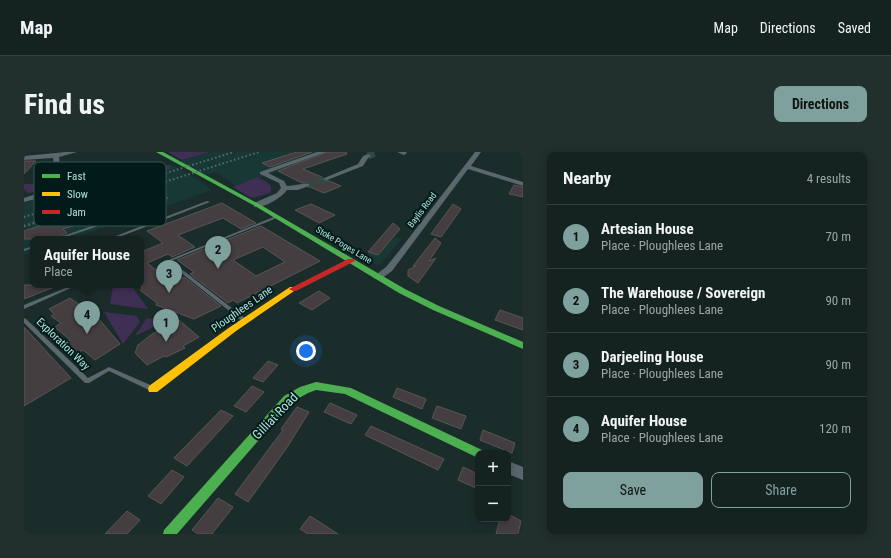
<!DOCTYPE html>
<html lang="en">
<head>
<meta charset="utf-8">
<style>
  body { margin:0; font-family:"Roboto Condensed",sans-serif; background:#212f2d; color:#f1f3f6 }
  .controls { position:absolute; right:12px; bottom:12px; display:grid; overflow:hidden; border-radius:8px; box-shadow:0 2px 10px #0003 }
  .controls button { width:36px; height:36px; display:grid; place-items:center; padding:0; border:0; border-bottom:1px solid #333f3e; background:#142220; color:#f1f3f6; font:20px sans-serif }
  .you { position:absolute; left:282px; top:199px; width:14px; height:14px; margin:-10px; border:3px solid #fff; border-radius:50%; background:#1a73e8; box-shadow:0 0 0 6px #1a73e833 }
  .badge { display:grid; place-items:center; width:26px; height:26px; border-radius:50%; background:#7ea19d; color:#111; font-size:13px; font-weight:700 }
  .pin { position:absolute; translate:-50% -33px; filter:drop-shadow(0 1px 2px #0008) }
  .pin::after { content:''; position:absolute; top:21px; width:14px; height:12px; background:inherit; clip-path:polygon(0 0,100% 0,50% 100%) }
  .popup { position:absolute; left:6px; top:84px; width:114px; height:52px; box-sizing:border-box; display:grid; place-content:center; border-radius:8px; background:#142220; filter:drop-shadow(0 1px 3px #0005); font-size:13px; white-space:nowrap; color:#9da4a5 }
  .popup b { font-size:15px; color:#f1f3f6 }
  .popup::after { content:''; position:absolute; left:50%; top:100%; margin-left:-8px; border:8px solid transparent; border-top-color:#142220 }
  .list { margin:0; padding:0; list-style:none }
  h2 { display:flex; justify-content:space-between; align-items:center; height:52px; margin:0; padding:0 16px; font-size:17px }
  h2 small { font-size:13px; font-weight:400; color:#9da4a5 }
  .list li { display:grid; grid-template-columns:26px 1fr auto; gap:12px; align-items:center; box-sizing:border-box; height:64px; padding:0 16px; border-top:1px solid #333f3e }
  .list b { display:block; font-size:15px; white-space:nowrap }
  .list p { margin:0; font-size:13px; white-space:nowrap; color:#9da4a5 }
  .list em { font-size:13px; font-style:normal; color:#9da4a5 }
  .actions { display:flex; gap:8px; padding:12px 16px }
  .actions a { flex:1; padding:9px 0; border:1px solid #7ea19d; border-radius:8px; text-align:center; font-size:14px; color:#7ea19d }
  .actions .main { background:#7ea19d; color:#111 }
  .map { position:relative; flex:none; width:499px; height:382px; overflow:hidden; border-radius:8px }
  header { display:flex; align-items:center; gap:24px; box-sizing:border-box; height:56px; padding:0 20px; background:#142220; border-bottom:1px solid #333f3e }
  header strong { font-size:19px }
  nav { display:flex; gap:22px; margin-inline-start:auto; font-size:14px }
  .intro { display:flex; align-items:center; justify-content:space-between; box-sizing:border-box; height:96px; padding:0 24px }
  h1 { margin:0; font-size:28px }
  .button { padding:10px 18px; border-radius:8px; background:#7ea19d; color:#111; font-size:14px; font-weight:700 }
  main { display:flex; gap:24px; padding:0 24px }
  aside { flex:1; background:#142220; border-radius:8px; box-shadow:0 2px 10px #0003 }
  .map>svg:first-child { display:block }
  .built { fill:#173835 }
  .green { fill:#402f54 }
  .building { fill:#453e41; stroke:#595455; fill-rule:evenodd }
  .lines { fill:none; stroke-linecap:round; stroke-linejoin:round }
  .street-tunnel { stroke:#324845; stroke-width:7; stroke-dasharray:7 3.5; stroke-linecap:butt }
  .lane { fill:#5a676d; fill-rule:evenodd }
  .street { fill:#5a676d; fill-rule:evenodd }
  .fast { fill:#4caf50; fill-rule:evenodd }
  .slow { fill:#ffc107; fill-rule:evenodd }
  .jam { fill:#c62828; fill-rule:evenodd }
  .rail-far1 { stroke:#5c6a6d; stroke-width:2; stroke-dasharray:1.5 2.5; stroke-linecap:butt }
  .rail { stroke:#5c6a6d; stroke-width:2.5; stroke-dasharray:1.5 3; stroke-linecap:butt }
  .labels { text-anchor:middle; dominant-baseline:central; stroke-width:4; stroke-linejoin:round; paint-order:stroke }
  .far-street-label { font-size:9px; fill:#b3e0db; stroke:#001b19 }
  .street-label { font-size:11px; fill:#b3e0db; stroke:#001b19 }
  .near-street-label { font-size:13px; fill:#b3e0db; stroke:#001b19 }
  .key { fill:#001b19; stroke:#365653; stroke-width:1 }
  .key-label { font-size:11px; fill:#b3e0db }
</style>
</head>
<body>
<header>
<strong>Map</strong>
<nav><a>Map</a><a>Directions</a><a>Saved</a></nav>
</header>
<div class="intro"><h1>Find us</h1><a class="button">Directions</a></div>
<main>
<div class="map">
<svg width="499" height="382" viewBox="0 0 499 382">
  <rect width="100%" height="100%" fill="#1b2d2b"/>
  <g class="built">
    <path d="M186 0H308L212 34 193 20 182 23 156 9Z"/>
    <path d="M146 12 171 26 188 38 46 87H9V100L0 103V51L84 26 124 19Z"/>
    <path d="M362 82 378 87 355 113 336 108 346 101Z"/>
  </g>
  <g class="green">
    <path d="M144 0H186L158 8Z"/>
    <path d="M143 13 148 16 63 41 34 42 49 36 51 33 48 30 108 22Z"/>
    <path d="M234 25C240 29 251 32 246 41L228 46 209 35Z"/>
    <path d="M24 29V37L4 41 0 37V32H19Z"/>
    <path d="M107 133 124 157 86 152 89 134Z"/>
    <path d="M80 160 113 164 116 170 99 192Z"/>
    <path d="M123 166 142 169 111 184Z"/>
  </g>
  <g class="building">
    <path d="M273 0H288L246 15 238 11Z"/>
    <path d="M303 0H322L323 2 279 17 298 25V28L305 29 317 34 300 41 286 35 285 31H278L254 19Z"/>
    <path d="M0 9H12L0 22Z"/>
    <path d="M490 33 499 35V45L485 42Z"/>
    <path d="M131 39 144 46 129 51 117 44Z"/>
    <path d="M90 50 100 58 39 77 43 81 29 87H0V79Z"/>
    <path d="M198 51 232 71 217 77 199 66 154 83 171 95 148 105 144 102 123 111 148 130 160 125 197 154 170 167 132 153 133 151 116 138 119 136 117 135V100L139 91 123 79Z"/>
    <path d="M287 52 311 63 295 71 271 58Z"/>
    <path d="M429 52 437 57 417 85 407 82Z"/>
    <path d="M369 71 376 77 354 103 344 100Z"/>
    <path d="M237 74 296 109 213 151 209 148 204 151 166 122 170 120 153 108ZM239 95 261 110 232 124 209 108Z"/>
    <path d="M411 86 417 91 405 109 412 106 394 131 384 124V118L392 114H389Z"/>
    <path d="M0 133H33V134L0 147Z"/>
    <path d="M295 139 306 146 288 158 275 151Z"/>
    <path d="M46 146 74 166 96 192 71 208 59 198 51 202 38 193 46 188 31 175 37 171 27 164 30 162 25 157Z"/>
    <path d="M476 158 499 166V178L471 168Z"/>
    <path d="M155 168 175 185 159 194 161 196 142 205 140 204 123 213 111 201 114 193 128 182Z"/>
    <path d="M0 175 47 226 0 254Z"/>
    <path d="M244 209 254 213 239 230 229 226Z"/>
    <path d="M228 234 240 240 222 260 210 254Z"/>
    <path d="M373 236 402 247 398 257 369 245Z"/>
    <path d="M306 251 333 263 327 272 300 260Z"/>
    <path d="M413 254 442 264 437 277 408 266Z"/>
    <path d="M273 255 285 260 264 294 224 350 211 342 259 278 257 277Z"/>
    <path d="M197 258 209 264 163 314 150 306Z"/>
    <path d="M347 274 420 307 414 318 341 283Z"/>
    <path d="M459 278 491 291 488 301 456 288Z"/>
    <path d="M439 315 454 322V337L434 328Z"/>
    <path d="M148 318 160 325 137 352 124 344Z"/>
    <path d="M194 346 209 355 188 382H174L168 378Z"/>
    <path d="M103 359 116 368 103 382H81Z"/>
    <path d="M484 362 497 369 494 382H472L476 367H484Z"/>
    <path d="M286 364 314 382H284L276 377Z"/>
  </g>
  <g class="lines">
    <g class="street-tunnel">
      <path d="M344 4 354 0"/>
      <path d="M283 33 301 27"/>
    </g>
    <g class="lane">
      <path d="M97 49H99L112 59 139 50 142 51 36 87H30L109 60 97 51Z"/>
      <path d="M183 49 186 50 90 87H84Z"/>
      <path d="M252 64 255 65 147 109 222 167 223 168 222 169H218L142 109Z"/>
      <path d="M9 94V96L0 99V97Z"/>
      <path d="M43 133H48L49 135 0 157V153L44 135Z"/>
      <path d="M0 166 2 167 64 226 85 215 131 235 132 237 131 239H127L85 219 65 231H61L0 171Z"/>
    </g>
    <g class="street">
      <path d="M42 0H53L35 5 37 24 42 34 40 35 31 42 0 50V46L25 38 34 33 31 24 29 6 0 8V4Z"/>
      <path d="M293 0H302L244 21 260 29 263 34C271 34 279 31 285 32V34L274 38H263C257 46 241 56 230 55V51L253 41 257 36 255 31 236 22V20Z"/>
      <path d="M373 0H382L383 1 380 3Z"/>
      <path d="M451 0H457L447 14 499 30V34L444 17 368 119 357 127H351L349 125 362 115 375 99Z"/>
      <path d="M344 2 347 4 344 6 339 14 303 28 298 27 334 12 339 4Z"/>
      <path d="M484 309 499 315V328L484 322Z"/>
    </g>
    <g class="fast">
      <path d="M132 0H139L235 52 381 137 415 154 499 190V197L409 158 375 141 231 54Z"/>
      <path d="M292 230 327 236 458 298 460 301H454V306L450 304 321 242 292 238 284 241 268 250 153 382H139L140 378 260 244 276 235Z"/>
    </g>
    <path class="slow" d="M266 135H269L273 137 212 179 133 240H125L124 237 125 234 206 175Z"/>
    <path class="jam" d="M324 107H330L331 109 272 139H269L265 137Z"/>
    <g class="rail-far1">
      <path d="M0 65 210 0"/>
      <path d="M27 66 235 0"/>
    </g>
    <path class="rail" d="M0 74 30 65"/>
  </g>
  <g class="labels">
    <g class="far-street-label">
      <text transform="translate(398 58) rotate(-53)">Baylis Road</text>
      <text transform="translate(320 93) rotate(31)">Stoke Poges Lane</text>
    </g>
    <g class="street-label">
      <text transform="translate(218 157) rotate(-35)">Ploughlees Lane</text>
      <text transform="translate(39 192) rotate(44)">Exploration Way</text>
    </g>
    <g class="near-street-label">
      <text transform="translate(251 264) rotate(-46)">Gilliat Road</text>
    </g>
  </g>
  <rect x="10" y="10" width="132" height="64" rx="6" class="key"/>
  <rect x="18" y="22" width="18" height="4" fill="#4caf50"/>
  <rect x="18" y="40" width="18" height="4" fill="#ffc107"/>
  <rect x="18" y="58" width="18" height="4" fill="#c62828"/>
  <g class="key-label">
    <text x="43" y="28">Fast</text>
    <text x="43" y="46">Slow</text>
    <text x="43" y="64">Jam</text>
  </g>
</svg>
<div class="controls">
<button>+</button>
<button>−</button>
</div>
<div class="you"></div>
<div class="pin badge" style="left:142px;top:190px">1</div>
<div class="pin badge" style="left:194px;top:117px">2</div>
<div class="pin badge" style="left:145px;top:141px">3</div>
<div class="pin badge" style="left:63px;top:182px">4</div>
<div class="popup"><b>Aquifer House</b>Place</div>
</div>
<aside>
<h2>Nearby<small>4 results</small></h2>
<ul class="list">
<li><span class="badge">1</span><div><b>Artesian House</b><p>Place · Ploughlees Lane</p></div><em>70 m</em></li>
<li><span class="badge">2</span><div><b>The Warehouse / Sovereign</b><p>Place · Ploughlees Lane</p></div><em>90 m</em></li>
<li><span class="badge">3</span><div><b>Darjeeling House</b><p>Place · Ploughlees Lane</p></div><em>90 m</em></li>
<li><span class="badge">4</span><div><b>Aquifer House</b><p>Place · Ploughlees Lane</p></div><em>120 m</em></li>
</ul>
<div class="actions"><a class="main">Save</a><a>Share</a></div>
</aside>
</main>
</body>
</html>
